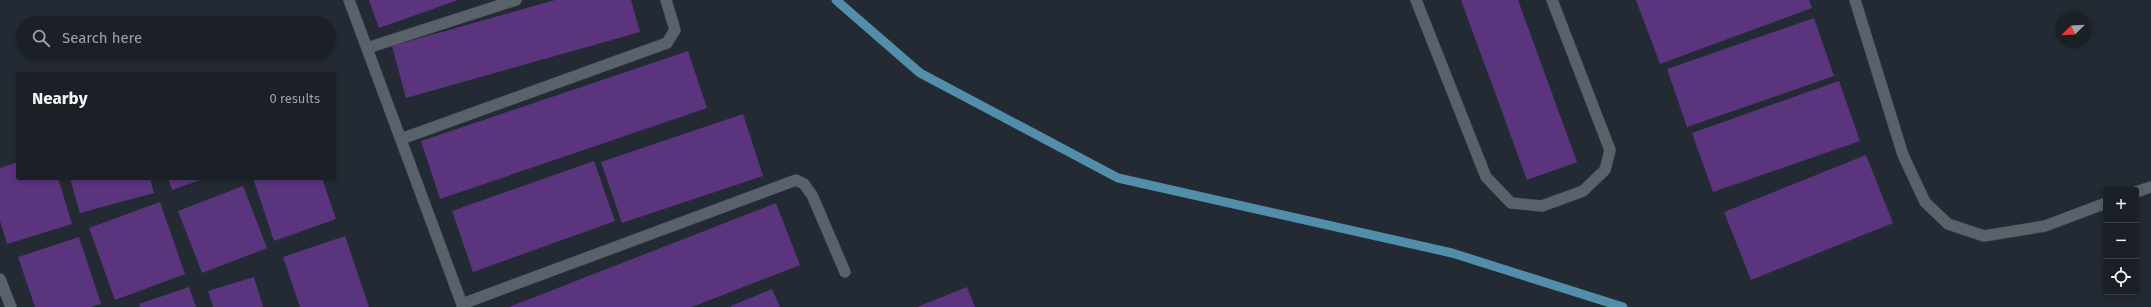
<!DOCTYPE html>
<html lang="en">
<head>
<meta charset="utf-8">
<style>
  body { margin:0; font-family:"Fira Sans",sans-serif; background:#272d32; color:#f1f3f6 }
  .controls { position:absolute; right:12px; bottom:12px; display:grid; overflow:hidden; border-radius:4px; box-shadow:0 2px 6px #0003 }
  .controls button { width:36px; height:36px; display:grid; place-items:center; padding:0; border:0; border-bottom:1px solid #383e43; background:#1a2026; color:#f1f3f6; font:20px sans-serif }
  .compass { position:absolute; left:2055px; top:12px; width:36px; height:36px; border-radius:50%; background:#1a2026; box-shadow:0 2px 6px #0003; rotate:246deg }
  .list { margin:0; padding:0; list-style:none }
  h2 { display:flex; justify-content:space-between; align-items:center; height:52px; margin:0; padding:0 16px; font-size:17px }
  h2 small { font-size:13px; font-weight:400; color:#9fa3a7 }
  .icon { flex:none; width:22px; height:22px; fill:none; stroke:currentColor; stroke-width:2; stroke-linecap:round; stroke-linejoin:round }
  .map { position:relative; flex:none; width:2151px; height:307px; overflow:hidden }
  .search { position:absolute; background:#1a2026; box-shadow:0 2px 6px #0003; left:16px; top:16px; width:320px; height:44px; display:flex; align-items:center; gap:10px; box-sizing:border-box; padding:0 14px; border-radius:22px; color:#9fa3a7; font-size:15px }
  .panel { position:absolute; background:#1a2026; box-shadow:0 2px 6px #0003; left:16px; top:72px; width:320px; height:108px; border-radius:4px }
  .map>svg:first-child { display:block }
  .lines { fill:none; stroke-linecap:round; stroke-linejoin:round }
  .stream { stroke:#528daa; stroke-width:9 }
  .building { fill:#5a357e }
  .service-casing { stroke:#41454d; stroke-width:12 }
  .minor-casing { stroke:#41454d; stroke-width:12 }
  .service { stroke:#59616b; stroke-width:11 }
  .minor { stroke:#59616b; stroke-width:11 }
</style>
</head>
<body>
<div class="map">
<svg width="2151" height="307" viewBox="0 0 2151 307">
  <rect width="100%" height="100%" fill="#232a33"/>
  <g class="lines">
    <path class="stream" d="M836 0 920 73 1118 178 1452 253 1623 307"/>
  </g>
  <g class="building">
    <path d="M369 0H458L379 28Z"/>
    <path d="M555 0H631L640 32 406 98 392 46Z"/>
    <path d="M1461 0H1518L1577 162 1527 180Z"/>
    <path d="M1636 0H1809L1812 8 1660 64Z"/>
    <path d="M1814 18 1834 76 1687 127 1667 69Z"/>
    <path d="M688 51 707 108 440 199 421 141Z"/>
    <path d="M1839 81 1860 141 1713 192 1692 133Z"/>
    <path d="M743 114 763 176 622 223 601 162Z"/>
    <path d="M1866 155 1893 223 1751 280 1724 212Z"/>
    <path d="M594 161 615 221 473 272 452 211Z"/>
    <path d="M18 162V178H58L72 224 7 244 0 221V168Z"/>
    <path d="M70 178H150L154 193 80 213Z"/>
    <path d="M168 178H206L172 190Z"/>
    <path d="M253 178H322L336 219 274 241Z"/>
    <path d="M243 186 267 248 202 273 178 211Z"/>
    <path d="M160 202 185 274 115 300 89 228Z"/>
    <path d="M776 203 800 265 692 307H509Z"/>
    <path d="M345 236 369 307H300L283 257Z"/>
    <path d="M79 237 101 304 91 307H35L18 257Z"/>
    <path d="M254 277 263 307H213L208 291Z"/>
    <path d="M189 287 196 307H140L139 304Z"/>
    <path d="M967 287 975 307H917Z"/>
    <path d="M772 289 780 307H731V306Z"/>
  </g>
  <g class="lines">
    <defs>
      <g id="service">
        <path d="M1416 0 1486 177 1511 203 1542 206 1583 191 1605 170 1610 150 1552 0"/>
        <path d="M1855 0 1903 155 1925 202 1948 224 1984 236 2045 226 2106 203"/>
        <path d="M2136 192 2151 187"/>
      </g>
      <g id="minor">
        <path d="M349 0 463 307"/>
        <path d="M367 48 516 0"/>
        <path d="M401 139 667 43 675 30 666 0"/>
        <path d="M0 279 11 307"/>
        <path d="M462 304 796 180 804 184 812 195 845 272"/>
      </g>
    </defs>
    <use href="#service" class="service-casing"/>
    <use href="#minor" class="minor-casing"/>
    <use href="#service" class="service"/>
    <use href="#minor" class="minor"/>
  </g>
</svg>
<div class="controls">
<button>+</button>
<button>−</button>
<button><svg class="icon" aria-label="locate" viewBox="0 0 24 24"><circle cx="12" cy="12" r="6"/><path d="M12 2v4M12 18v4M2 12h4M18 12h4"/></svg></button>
</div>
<svg class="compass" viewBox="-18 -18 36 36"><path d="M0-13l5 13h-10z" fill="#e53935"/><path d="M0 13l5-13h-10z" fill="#9fa3a7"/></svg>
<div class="search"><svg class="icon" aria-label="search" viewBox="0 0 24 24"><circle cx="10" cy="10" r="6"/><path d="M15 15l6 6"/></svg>Search here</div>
<section class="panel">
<h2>Nearby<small>0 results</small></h2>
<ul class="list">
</ul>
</section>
</div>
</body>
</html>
